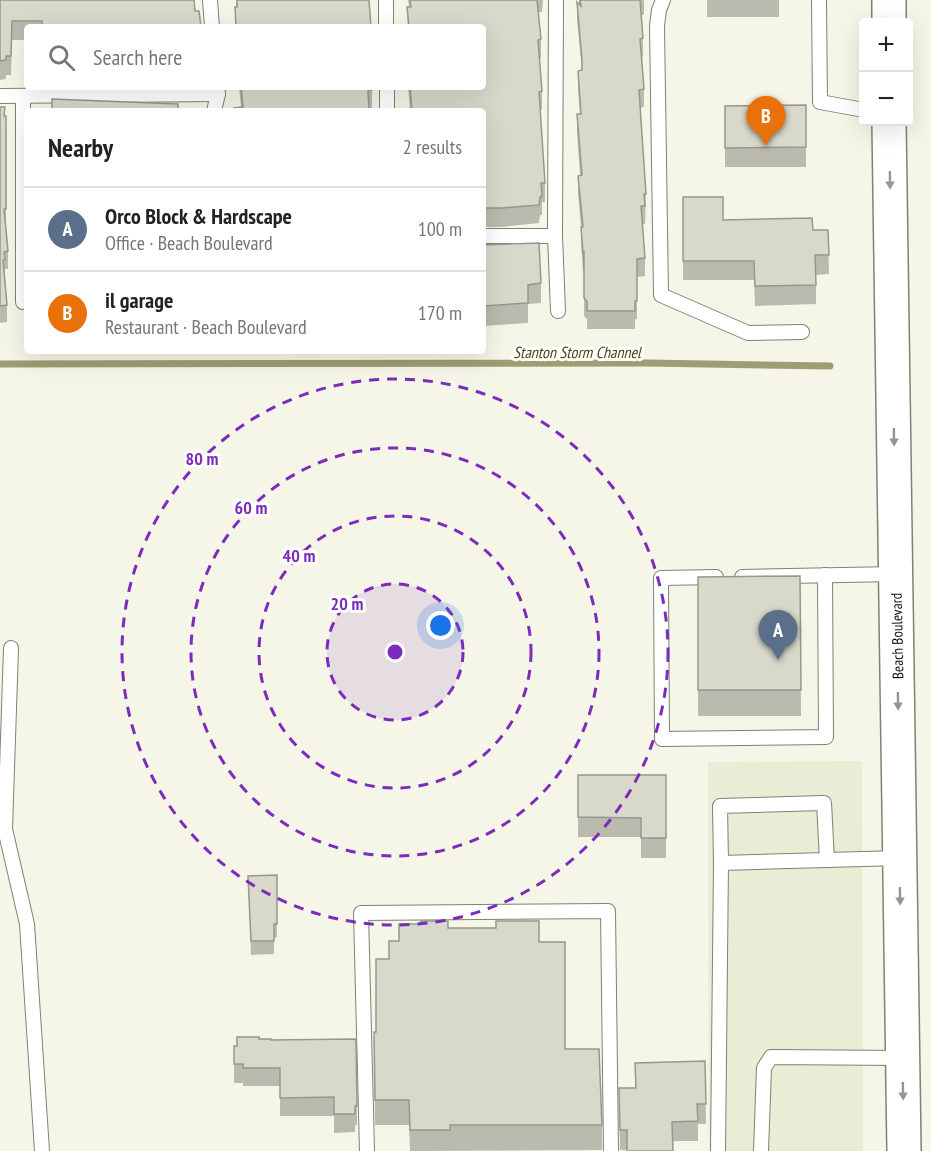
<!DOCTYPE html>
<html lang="en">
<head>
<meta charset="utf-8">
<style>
  body { margin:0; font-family:"PT Sans Narrow",sans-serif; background:#f2f2f2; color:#222 }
  .controls { position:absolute; right:18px; top:18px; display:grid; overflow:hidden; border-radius:6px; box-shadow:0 6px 24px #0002 }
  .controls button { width:54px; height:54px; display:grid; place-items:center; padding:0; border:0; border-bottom:2px solid #e0e0e0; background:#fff; color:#222; font:30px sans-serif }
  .you { position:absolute; left:441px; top:626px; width:21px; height:21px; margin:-15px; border:4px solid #fff; border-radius:50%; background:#1a73e8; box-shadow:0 0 0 9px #1a73e833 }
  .badge { display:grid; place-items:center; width:39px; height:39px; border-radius:50%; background:#b45309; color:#fff; font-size:20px; font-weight:700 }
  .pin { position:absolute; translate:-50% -50px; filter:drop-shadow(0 2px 3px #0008) }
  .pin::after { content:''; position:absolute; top:32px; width:21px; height:18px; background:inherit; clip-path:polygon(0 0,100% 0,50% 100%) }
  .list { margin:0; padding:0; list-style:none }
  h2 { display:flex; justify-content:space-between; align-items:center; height:78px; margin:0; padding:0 24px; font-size:26px }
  h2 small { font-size:20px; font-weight:400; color:#767676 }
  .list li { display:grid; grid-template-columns:39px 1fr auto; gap:18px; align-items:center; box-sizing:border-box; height:84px; padding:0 24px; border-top:2px solid #e0e0e0 }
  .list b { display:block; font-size:22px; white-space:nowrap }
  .list p { margin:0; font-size:20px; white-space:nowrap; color:#767676 }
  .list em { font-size:20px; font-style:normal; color:#767676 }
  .icon { flex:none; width:33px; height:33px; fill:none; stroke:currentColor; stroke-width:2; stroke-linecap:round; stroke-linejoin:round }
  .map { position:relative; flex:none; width:931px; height:1151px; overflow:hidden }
  .search { position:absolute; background:#fff; box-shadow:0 6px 24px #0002; left:24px; top:24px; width:462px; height:66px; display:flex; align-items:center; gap:15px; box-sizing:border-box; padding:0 21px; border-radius:6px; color:#767676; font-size:22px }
  .panel { position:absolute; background:#fff; box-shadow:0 6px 24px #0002; left:24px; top:108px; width:462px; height:246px; border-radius:6px }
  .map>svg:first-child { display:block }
  .built { fill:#eaecd5 }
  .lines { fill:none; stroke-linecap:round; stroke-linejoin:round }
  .stream { stroke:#9c9f73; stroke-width:7 }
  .service-casing { stroke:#808173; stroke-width:16 }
  .primary-casing { stroke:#808173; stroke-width:36 }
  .service { stroke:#fff; stroke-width:14 }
  .primary { stroke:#fff; stroke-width:33 }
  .wall { fill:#babbae }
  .shaded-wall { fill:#97988d }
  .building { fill:#d8d9ca; stroke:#97988d; stroke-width:1.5 }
  .oneway { fill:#959593 }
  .ring { fill:none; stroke:#7b2cbf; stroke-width:3; stroke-dasharray:10 8 }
  .labels { text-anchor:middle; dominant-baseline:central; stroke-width:6; stroke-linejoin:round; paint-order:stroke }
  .street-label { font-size:15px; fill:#13130e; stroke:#fff }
  .water-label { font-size:16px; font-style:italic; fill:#454612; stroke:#fff }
  .centre { fill:#7b2cbf; stroke:#fff; stroke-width:3 }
  .ring-label { font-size:18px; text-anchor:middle; font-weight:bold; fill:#7b2cbf; stroke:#fff; stroke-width:6; stroke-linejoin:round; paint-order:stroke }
</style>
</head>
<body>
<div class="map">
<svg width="931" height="1151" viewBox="0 0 931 1151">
  <rect width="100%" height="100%" fill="#f5f6e7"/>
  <path class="built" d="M862 761 863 1151H709L708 762Z"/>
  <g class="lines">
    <path class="stream" d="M0 364 648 363 830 366"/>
    <defs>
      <g id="service">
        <path d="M210 0 212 27"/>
        <path d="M386 0V27"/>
        <path d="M556 0 555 236 558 311"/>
        <path d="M663 0 659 10 657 26 661 295 748 333 802 332"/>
        <path d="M819 0 820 102 864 110"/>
        <path d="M387 87V111"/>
        <path d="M0 96 218 94"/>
        <path d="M23 96V302"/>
        <path d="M214 111 218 94 217 87"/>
        <path d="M483 236H555"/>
        <path d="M716 577 661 578 662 739 826 737 825 575"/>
        <path d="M742 577 896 574"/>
        <path d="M11 648 5 829 27 924 42 1151"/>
        <path d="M827 860 824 803 720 806 721 863 900 858"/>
        <path d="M367 1151 361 913 608 911 611 1151"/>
        <path d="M718 1151 721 863"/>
        <path d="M761 1151 764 1068 771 1057 902 1058"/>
      </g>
      <g id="primary">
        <path d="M889 0V22"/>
        <path d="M889 122 904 1151"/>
      </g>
    </defs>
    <use href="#service" class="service-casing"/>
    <use href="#primary" class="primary-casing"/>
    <use href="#service" class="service"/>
    <use href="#primary" class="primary"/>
  </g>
  <g class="wall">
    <path d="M0 0 195 11 201 27H27V40H12L11 75H6V79L0 80Z"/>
    <path d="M236 0H369L371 27H235V7H236Z"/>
    <path d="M408 0H543L542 12H538L541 39V58H539L542 91V110H540L545 183V202H542V215H540L539 223 502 227H483V111H410L408 87H483V27H408L407 7H409Z"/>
    <path d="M579 0H644V15H641L643 38V57H642L644 89V107L640 108 646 194 645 224H643L645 258V276L637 277V319H635V329H587V319L584 316V270L583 271 581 245V227L578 194V176L580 175 577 133V114H580L578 89V71L582 70 577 20V2L579 4Z"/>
    <rect x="707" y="0" width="72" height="17"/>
    <path d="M239 87H372V109L241 107Z"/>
    <path d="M806 105V167H725V106Z"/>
    <path d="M0 107 5 116H6V226L8 251V269H5V277L7 305V322L0 323Z"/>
    <path d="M683 197 723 220 813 230H828L829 274 816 275V304L755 306 754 280H683Z"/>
    <path d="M483 245 541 283V303L528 304V323L483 326Z"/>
    <path d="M800 576 801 716H698V577Z"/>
    <path d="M578 775H666V858H641V837H578Z"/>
    <path d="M277 875V937L274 938V954L251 955 248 876Z"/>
    <path d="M448 928 539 942 565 1049 602 1125V1150L410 1151 409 1125H375L374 1032H376L389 959 399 941Z"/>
    <path d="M259 1039 271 1040 357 1106V1125H355V1132L334 1133V1116H280V1086H243V1083H234V1046H237Z"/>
    <path d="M705 1061 706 1124H698V1141H673L627 1150H620L619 1088H635V1063Z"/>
  </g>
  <path class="shaded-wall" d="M584 252V270L583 271V253Z"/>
  <g class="building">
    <path d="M0 0H194L195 11H199L201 27H42V21H12L11 56H6V60L0 61Z"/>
    <path d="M237 0H369L371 27H236L235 7H237Z"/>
    <path d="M410 0H537L541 39 538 40 542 91 539 92 545 183H541L542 196 540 197 539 205 502 208H483V111H412L410 87H483V27H409L407 7H411Z"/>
    <path d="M580 0H640L643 38 640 39 644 89 639 90 646 194H644L645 206H641L645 258 637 259V301H635V311H587V301L584 298V252L583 253 581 227H583L578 176 582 175 577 114H581L578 71 582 70V60L577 2 581 6Z"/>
    <path d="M241 87H372V90H368L369 111H234V108L243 107Z"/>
    <path d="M52 99 178 104V111H42V110H52Z"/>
    <path d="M806 105V147L725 148V106Z"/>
    <path d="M0 107H5L4 116H6V209H4L8 251 4 252 5 260H3L7 305 0 306Z"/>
    <path d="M683 197H723V220L812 218 813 230H828L829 255H815L816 285 755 286 754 261H683Z"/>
    <path d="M539 243 541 283 528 285V303L483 306V245Z"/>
    <path d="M800 576 801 690H698V577Z"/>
    <path d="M578 775H666V838H641V818L578 817Z"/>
    <path d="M277 875V924H274V941H251L248 876Z"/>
    <path d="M421 921H448V928H496V921H539V942H565V1049H599L602 1125H450V1130H410L409 1100H375L374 1032H376V959H389V941H399V924H421Z"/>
    <path d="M237 1037H259V1039H271V1040L356 1039 357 1106H355V1114H334V1097L280 1098V1068H243V1064H234V1046H237Z"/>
    <path d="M705 1061 706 1104H697L698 1121 672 1122 673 1151H627V1130H620L619 1088H636L635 1063Z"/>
  </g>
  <defs><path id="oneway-solid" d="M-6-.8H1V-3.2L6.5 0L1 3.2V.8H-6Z" transform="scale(1.5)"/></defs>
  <g class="oneway">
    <use href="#oneway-solid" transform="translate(890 180) rotate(89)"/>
    <use href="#oneway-solid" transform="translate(894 437) rotate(89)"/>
    <use href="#oneway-solid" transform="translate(898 701) rotate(89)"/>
    <use href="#oneway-solid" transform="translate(900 896) rotate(89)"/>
    <use href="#oneway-solid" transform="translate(903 1091) rotate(89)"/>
  </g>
  <circle cx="395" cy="652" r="68" fill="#7b2cbf" fill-opacity=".12"/>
  <g class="ring">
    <circle cx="395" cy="652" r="68"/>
    <circle cx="395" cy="652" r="136"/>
    <circle cx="395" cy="652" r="204"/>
    <circle cx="395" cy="652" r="273"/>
  </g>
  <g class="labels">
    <g class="street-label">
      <text transform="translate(897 636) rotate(-91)">Beach Boulevard</text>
    </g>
    <g class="water-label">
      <text x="577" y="352">Stanton Storm Channel</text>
    </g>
  </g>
  <circle cx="395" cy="652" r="9" class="centre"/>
  <g class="ring-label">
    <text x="202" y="465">80 m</text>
    <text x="251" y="514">60 m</text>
    <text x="299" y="562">40 m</text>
    <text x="347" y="610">20 m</text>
  </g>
</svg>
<div class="controls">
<button>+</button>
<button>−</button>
</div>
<div class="you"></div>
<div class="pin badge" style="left:778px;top:660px;background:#5c6f8a">A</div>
<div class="pin badge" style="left:766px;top:146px;background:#e8710a">B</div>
<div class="search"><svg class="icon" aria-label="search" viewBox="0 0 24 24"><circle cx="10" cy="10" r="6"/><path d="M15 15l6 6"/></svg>Search here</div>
<section class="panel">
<h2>Nearby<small>2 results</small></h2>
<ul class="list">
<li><span class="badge" style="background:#5c6f8a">A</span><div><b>Orco Block &amp; Hardscape</b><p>Office · Beach Boulevard</p></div><em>100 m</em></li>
<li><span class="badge" style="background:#e8710a">B</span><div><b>il garage</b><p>Restaurant · Beach Boulevard</p></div><em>170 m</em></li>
</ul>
</section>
</div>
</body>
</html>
